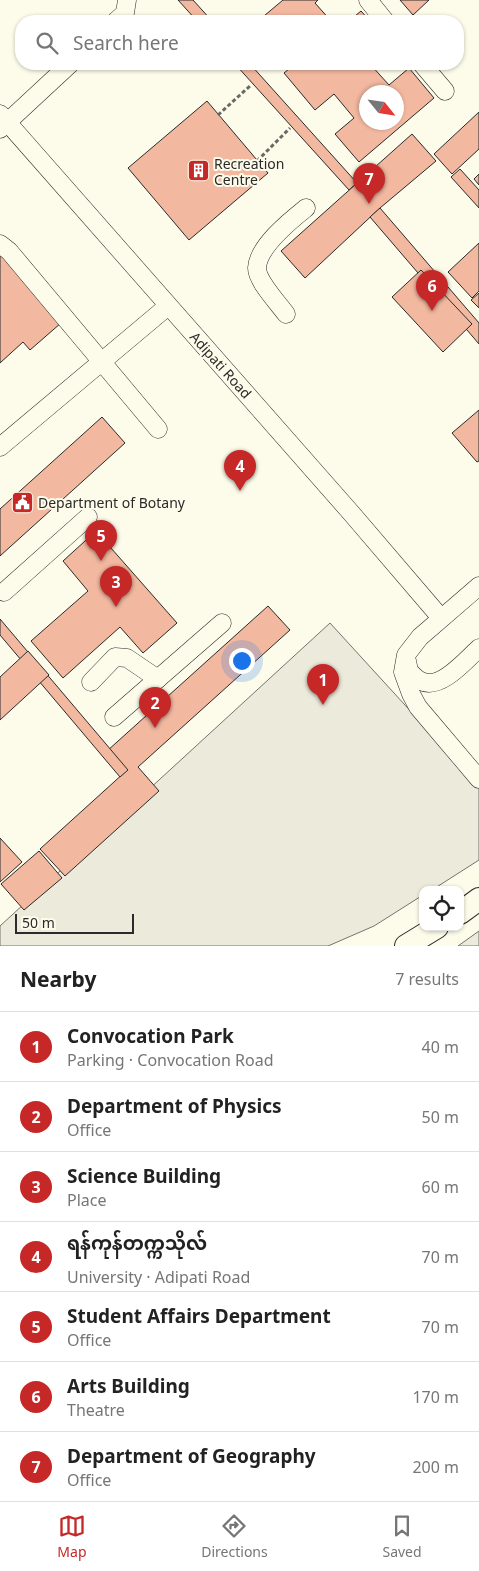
<!DOCTYPE html>
<html lang="en">
<head>
<meta charset="utf-8">
<style>
  body { margin:0; font-family:"Noto Sans","Noto Sans Myanmar",sans-serif; background:#f2f2f2; color:#222 }
  .controls { position:absolute; right:15px; bottom:15px; display:grid; overflow:hidden; border-radius:10px; box-shadow:0 1px 4px #0004 }
  .controls button { width:45px; height:45px; display:grid; place-items:center; padding:0; border:0; border-bottom:1px solid #e0e0e0; background:#fff; color:#222; font:25px sans-serif }
  .compass { position:absolute; left:359px; top:85px; width:45px; height:45px; border-radius:50%; background:#fff; box-shadow:0 1px 4px #0004; rotate:120deg }
  .scale { position:absolute; left:15px; bottom:12px; width:119px; box-sizing:border-box; padding-left:5px; border:2px solid #2b2b2b; border-top:0; font-size:14px; line-height:18px; white-space:nowrap; color:#2b2b2b; -webkit-text-stroke:4px #fdfbea; paint-order:stroke }
  .you { position:absolute; left:241px; top:660px; width:18px; height:18px; margin:-12px; border:4px solid #fff; border-radius:50%; background:#1a73e8; box-shadow:0 0 0 8px #1a73e833 }
  .badge { display:grid; place-items:center; width:32px; height:32px; border-radius:50%; background:#c62828; color:#fff; font-size:16px; font-weight:700 }
  .pin { position:absolute; translate:-50% -41px; filter:drop-shadow(0 1px 2px #0008) }
  .pin::after { content:''; position:absolute; top:26px; width:18px; height:15px; background:inherit; clip-path:polygon(0 0,100% 0,50% 100%) }
  .list { margin:0; padding:0; list-style:none }
  h2 { display:flex; justify-content:space-between; align-items:center; height:65px; margin:0; padding:0 20px; font-size:21px }
  h2 small { font-size:16px; font-weight:400; color:#767676 }
  .list li { display:grid; grid-template-columns:32px 1fr auto; gap:15px; align-items:center; box-sizing:border-box; height:70px; padding:0 20px; border-top:1px solid #e0e0e0 }
  .list b { display:block; font-size:19px; white-space:nowrap }
  .list p { margin:0; font-size:16px; white-space:nowrap; color:#767676 }
  .list em { font-size:16px; font-style:normal; color:#767676 }
  .icon { flex:none; width:28px; height:28px; fill:none; stroke:currentColor; stroke-width:2; stroke-linecap:round; stroke-linejoin:round }
  .map { position:relative; flex:none; width:479px; height:946px; overflow:hidden }
  .search { position:absolute; background:#fff; box-shadow:0 1px 4px #0004; left:15px; right:15px; top:15px; height:55px; display:flex; align-items:center; gap:12px; box-sizing:border-box; padding:0 18px; border-radius:20px; color:#767676; font-size:19px }
  .sheet { height:555px; background:#fff }
  nav { display:flex; justify-content:space-around; align-items:center; box-sizing:border-box; height:70px; border-top:1px solid #e0e0e0; background:#fff; font-size:14px; color:#767676 }
  nav a { display:grid; justify-items:center; gap:2px }
  nav .on { color:#c62828 }
  .map>svg:first-child { display:block }
  .green { fill:#ecebdb; stroke:#74746e }
  .parking { fill:#eceadb; stroke:#74746e }
  .building { fill:#f2b8a0; stroke:#2b2b2b; fill-rule:evenodd }
  .lines { fill:none; stroke-linecap:round; stroke-linejoin:round }
  .minor-casing { stroke:#2b2b2b; stroke-width:19 }
  .major-casing { stroke:#2b2b2b; stroke-width:24 }
  .path { stroke:#6a6964; stroke-width:3; stroke-dasharray:4 2.5; stroke-linecap:butt }
  .minor { stroke:#fdfbea; stroke-width:18 }
  .major { stroke:#fdfbea; stroke-width:22 }
  .labels { text-anchor:middle; dominant-baseline:central; stroke-width:4; stroke-linejoin:round; paint-order:stroke }
  .poi-label { font-size:14px; fill:#2b2b2b; stroke:#fdfbea; text-anchor:start }
  .street-label { font-size:14px; fill:#2b2b2b; stroke:#fdfbea }
</style>
</head>
<body>
<div class="map">
<svg width="479" height="946" viewBox="0 0 479 946">
  <rect width="100%" height="100%" fill="#fdfbea"/>
  <path class="green" d="M479 931V946H458Z"/>
  <path class="parking" d="M330 623 479 786V860L432 890H423V895L374 926 328 946H0V926Z"/>
  <g class="building">
    <path d="M178 0H193L212 21H197Z"/>
    <path d="M283 0H318L315 3 331 21H258Z"/>
    <path d="M400 0H429L413 15Z"/>
    <path d="M361 11 370 21H349Z"/>
    <path d="M235 64H250L357 183 349 190Z"/>
    <path d="M295 64H370L389 85 409 68 434 98 359 162 335 134 354 118 334 94 315 110 284 73ZM366 92H396V122H366Z"/>
    <path d="M207 101 268 173 189 240 128 168Z"/>
    <path d="M479 112V149L452 174 434 154Z"/>
    <path d="M412 134 436 161 380 208 305 278 281 251Z"/>
    <path d="M460 169 479 190V208L451 177Z"/>
    <path d="M479 174V185L474 179Z"/>
    <path d="M380 208 479 323V344L370 217Z"/>
    <path d="M479 243V291L472 298 448 272Z"/>
    <path d="M0 254 61 323 30 350 23 342 0 363Z"/>
    <path d="M421 270 472 324 443 352 392 297Z"/>
    <path d="M479 293V308L471 300Z"/>
    <path d="M479 410V461L477 462 452 433Z"/>
    <path d="M102 417 125 443 0 556V509Z"/>
    <path d="M96 531 177 623 143 653 120 627 63 678 31 641 88 591 63 561Z"/>
    <path d="M268 606 290 630 138 767 159 791 65 876 40 849 125 772 107 751Z"/>
    <path d="M0 619 128 770 120 777 0 635Z"/>
    <path d="M28 651 49 675 0 720V677Z"/>
    <path d="M0 838 22 862 0 882Z"/>
    <path d="M39 851 62 878 24 910 1 884Z"/>
  </g>
  <g class="lines">
    <defs>
      <g id="minor">
        <path d="M368 0 385 21"/>
        <path d="M116 21 125 13 127 0"/>
        <path d="M422 64 445 91"/>
        <path d="M0 114 352 514 441 618"/>
        <path d="M0 129 70 64"/>
        <path d="M0 244 9 251 158 429"/>
        <path d="M286 314C278 303 257 281 257 268 258 246 291 220 306 208"/>
        <path d="M0 447 168 306"/>
        <path d="M479 586 420 637 406 655 403 672 411 694 418 707 479 779"/>
        <path d="M4 592 88 517"/>
        <path d="M407 661 409 671C412 674 416 679 421 681 440 691 466 660 479 648"/>
        <path d="M91 682 115 657 127 658 158 679"/>
        <path d="M114 717 222 623"/>
      </g>
      <g id="major">
        <path d="M460 913 479 899"/>
        <path d="M406 946 437 927"/>
      </g>
    </defs>
    <use href="#minor" class="minor-casing"/>
    <use href="#major" class="major-casing"/>
    <g class="path">
      <path d="M218 115 251 85"/>
      <path d="M257 161 290 128"/>
    </g>
    <use href="#minor" class="minor"/>
    <use href="#major" class="major"/>
  </g>
  <defs>
    <symbol id="building-square" viewBox="-11 -11 22 22"><rect x="-9" y="-9" width="18" height="18" rx="4" fill="#c62828" stroke="#fdfbea"/><path d="M-4-6H4V6H1V3H-1V6H-4ZM-2.5-4.3h1.7v1.8h-1.7ZM.8-4.3h1.7v1.8H.8ZM-2.5-1h1.7V.8h-1.7ZM.8-1h1.7V.8H.8Z" fill="#fff"/></symbol>
    <symbol id="civic-square" viewBox="-11 -11 22 22"><rect x="-9" y="-9" width="18" height="18" rx="4" fill="#c62828" stroke="#fdfbea"/><path d="M-.6-6.5H3V-4.5H.6V-3L4-1V1h2V6H-6V1h2V-1L-.6-3ZM-1.2 2.5V6h2.4V2.5Z" fill="#fff"/></symbol>
  </defs>
  <g fill-rule="evenodd">
    <use href="#building-square" x="186" y="158" width="25" height="25"/>
    <use href="#civic-square" x="10" y="490" width="25" height="25"/>
  </g>
  <g class="labels">
    <g class="poi-label">
      <text x="214" y="163">Recreation<tspan x="214" dy="16">Centre</tspan></text>
      <text x="38" y="502">Department of Botany</text>
    </g>
    <g class="street-label">
      <text transform="translate(221 365) rotate(48)">Adipati Road</text>
    </g>
  </g>
</svg>
<div class="controls">
<button><svg class="icon" aria-label="locate" viewBox="0 0 24 24"><circle cx="12" cy="12" r="6"/><path d="M12 2v4M12 18v4M2 12h4M18 12h4"/></svg></button>
</div>
<svg class="compass" viewBox="-18 -18 36 36"><path d="M0-13l5 13h-10z" fill="#e53935"/><path d="M0 13l5-13h-10z" fill="#767676"/></svg>
<div class="scale">50 m</div>
<div class="you"></div>
<div class="pin badge" style="left:323px;top:705px">1</div>
<div class="pin badge" style="left:155px;top:728px">2</div>
<div class="pin badge" style="left:116px;top:607px">3</div>
<div class="pin badge" style="left:240px;top:491px">4</div>
<div class="pin badge" style="left:101px;top:561px">5</div>
<div class="pin badge" style="left:432px;top:311px">6</div>
<div class="pin badge" style="left:369px;top:204px">7</div>
<div class="search"><svg class="icon" aria-label="search" viewBox="0 0 24 24"><circle cx="10" cy="10" r="6"/><path d="M15 15l6 6"/></svg>Search here</div>
</div>
<section class="sheet">
<h2>Nearby<small>7 results</small></h2>
<ul class="list">
<li><span class="badge">1</span><div><b>Convocation Park</b><p>Parking · Convocation Road</p></div><em>40 m</em></li>
<li><span class="badge">2</span><div><b>Department of Physics</b><p>Office</p></div><em>50 m</em></li>
<li><span class="badge">3</span><div><b>Science Building</b><p>Place</p></div><em>60 m</em></li>
<li><span class="badge">4</span><div><b>ရန်ကုန်တက္ကသိုလ်</b><p>University · Adipati Road</p></div><em>70 m</em></li>
<li><span class="badge">5</span><div><b>Student Affairs Department</b><p>Office</p></div><em>70 m</em></li>
<li><span class="badge">6</span><div><b>Arts Building</b><p>Theatre</p></div><em>170 m</em></li>
<li><span class="badge">7</span><div><b>Department of Geography</b><p>Office</p></div><em>200 m</em></li>
</ul>
</section>
<nav>
<a class="on"><svg class="icon" aria-label="map" viewBox="0 0 24 24"><path d="M3 6l6-2 6 2 6-2v14l-6 2-6-2-6 2zM9 4v14M15 6v14"/></svg>Map</a>
<a><svg class="icon" aria-label="directions" viewBox="0 0 24 24"><path d="M12 3l9 9-9 9-9-9zM9 14v-3h6M13 9l2 2-2 2"/></svg>Directions</a>
<a><svg class="icon" aria-label="saved" viewBox="0 0 24 24"><path d="M7 4h10v16l-5-4-5 4z"/></svg>Saved</a>
</nav>
</body>
</html>
